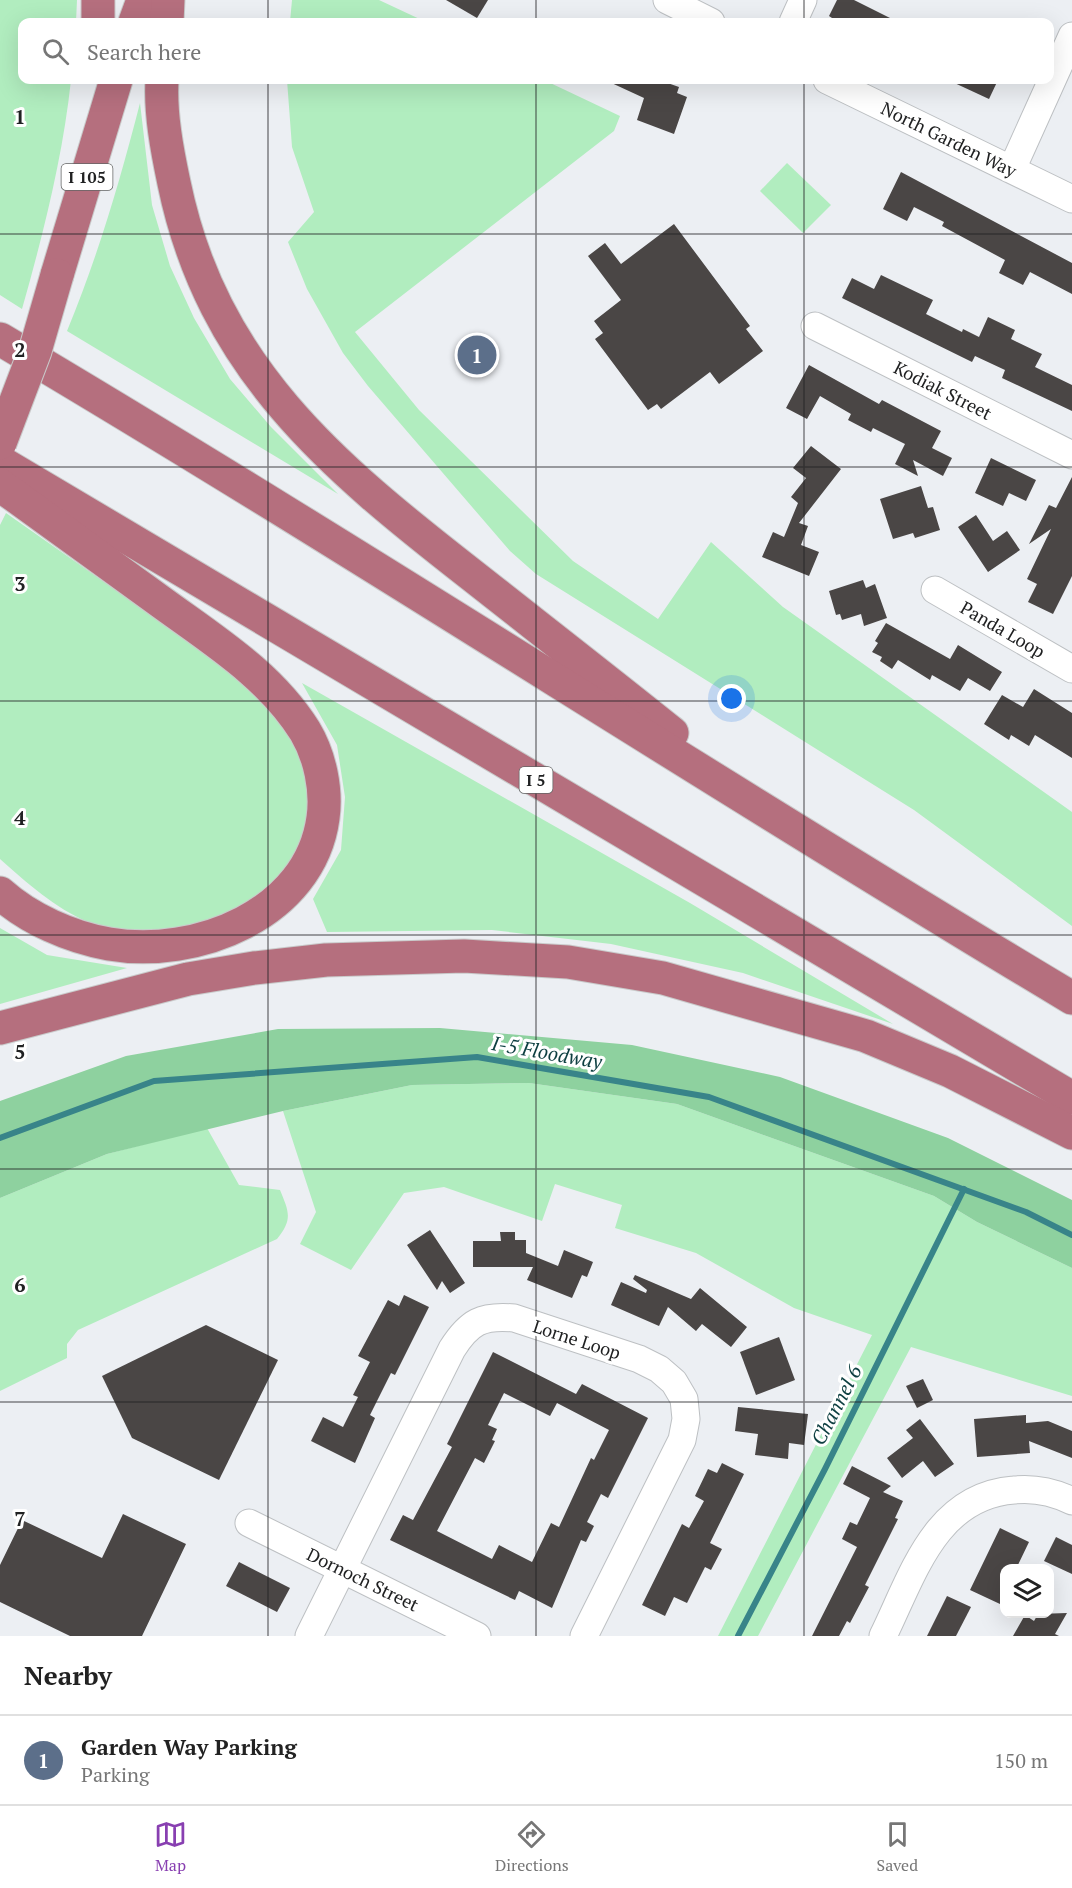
<!DOCTYPE html>
<html lang="en">
<head>
<meta charset="utf-8">
<style>
  body { margin:0; font-family:"PT Serif",serif; background:#f2f2f2; color:#222 }
  .controls { position:absolute; right:18px; bottom:18px; display:grid; overflow:hidden; border-radius:12px; box-shadow:0 6px 24px #0002 }
  .controls button { width:54px; height:54px; display:grid; place-items:center; padding:0; border:0; border-bottom:2px solid #e0e0e0; background:#fff; color:#222; font:30px sans-serif }
  .you { position:absolute; left:732px; top:699px; width:21px; height:21px; margin:-15px; border:4px solid #fff; border-radius:50%; background:#1a73e8; box-shadow:0 0 0 9px #1a73e833 }
  .badge { display:grid; place-items:center; width:39px; height:39px; border-radius:50%; background:#883fb1; color:#fff; font-size:20px; font-weight:700 }
  .pin { position:absolute; translate:-50% -50%; border:3px solid #fff; box-shadow:0 2px 6px #0006 }
  .list { margin:0; padding:0; list-style:none }
  h2 { display:flex; justify-content:space-between; align-items:center; height:78px; margin:0; padding:0 24px; font-size:26px }
  h2 small { font-size:20px; font-weight:400; color:#767676 }
  .list li { display:grid; grid-template-columns:39px 1fr auto; gap:18px; align-items:center; box-sizing:border-box; height:90px; padding:0 24px; border-top:2px solid #e0e0e0 }
  .list b { display:block; font-size:22px; white-space:nowrap }
  .list p { margin:0; font-size:20px; white-space:nowrap; color:#767676 }
  .list em { font-size:20px; font-style:normal; color:#767676 }
  .icon { flex:none; width:33px; height:33px; fill:none; stroke:currentColor; stroke-width:2; stroke-linecap:round; stroke-linejoin:round }
  .map { position:relative; flex:none; width:1072px; height:1636px; overflow:hidden }
  .search { position:absolute; background:#fff; box-shadow:0 6px 24px #0002; left:18px; right:18px; top:18px; height:66px; display:flex; align-items:center; gap:15px; box-sizing:border-box; padding:0 21px; border-radius:12px; color:#767676; font-size:22px }
  .sheet { height:168px; background:#fff }
  nav { display:flex; justify-content:space-around; align-items:center; box-sizing:border-box; height:84px; border-top:2px solid #e0e0e0; background:#fff; font-size:16px; color:#767676 }
  nav a { display:grid; justify-items:center; gap:3px }
  nav .on { color:#883fb1 }
  .map>svg:first-child { display:block }
  .green { fill:#b1edbf }
  .forest { fill:#8ed19f }
  .lines { fill:none; stroke-linecap:round; stroke-linejoin:round }
  .stream { stroke:#388489; stroke-width:6 }
  .building { fill:#4a4645; fill-rule:evenodd }
  .minor-casing { stroke:#bdc0c3; stroke-width:29 }
  .highway-casing { stroke:#c9caca; stroke-width:35 }
  .minor { stroke:#fff; stroke-width:27 }
  .highway { stroke:#b56f7e; stroke-width:33 }
  .highway-bridge-casing { stroke:#c9caca; stroke-width:35; stroke-linecap:butt }
  .highway-bridge { stroke:#b56f7e; stroke-width:33 }
  .grid { fill:none; stroke:#202122; stroke-width:1.5; stroke-opacity:0.55 }
  .labels { text-anchor:middle; dominant-baseline:central; stroke-width:6; stroke-linejoin:round; paint-order:stroke }
  .shield { fill:#fff; stroke:#636464; stroke-width:1.5 }
  .shield-label { font-size:16px; font-weight:bold; fill:#202122 }
  .street-label { font-size:18px; fill:#202122; stroke:#fff }
  .water-label { font-size:20px; font-style:italic; fill:#0d3f41; stroke:#fff }
  .grid-label { font-size:20px; text-anchor:middle; font-weight:bold; fill:#202122; stroke:#fff; stroke-width:6; stroke-linejoin:round; paint-order:stroke }
</style>
</head>
<body>
<div class="map">
<svg width="1072" height="1636" viewBox="0 0 1072 1636">
  <rect width="100%" height="100%" fill="#eceff3"/>
  <g class="green">
    <path d="M0 0H77L76 22H22V80H71C63 156 43 235 22 309L0 295Z"/>
    <path d="M292 0H379L426 22H290Z"/>
    <path d="M287 80H544L620 116 614 131 355 332 419 410 573 561 658 619 711 542 783 607 1072 812V926L914 810 536 574 510 551 368 386 343 353 307 289 288 242 314 212 292 147Z"/>
    <path d="M140 103 152 205 170 266 194 318 230 379 271 427 338 494 67 331C98 256 120 181 140 103Z"/>
    <path d="M787 163 831 205 803 233 760 191Z"/>
    <path d="M6 513C62 552 118 592 174 631 199 649 229 665 251 686 271 704 299 742 307 768 326 827 285 888 235 915 200 935 125 938 88 922 55 908 27 883 0 859V525Z"/>
    <path d="M302 683 690 903 893 1024 743 973 611 944 492 930 327 932 313 899 341 850 345 797 337 745Z"/>
    <path d="M0 928 47 955 127 968 0 1004Z"/>
    <path d="M529 1083 677 1104 934 1196 977 1222 1072 1268V1396L911 1347 758 1636H718L872 1335 794 1308 696 1253 615 1228 622 1205 555 1184 542 1221 444 1187 404 1193 351 1270 300 1244 316 1212 283 1111 412 1085Z"/>
    <path d="M207 1128 239 1185 280 1190C289 1212 293 1219 277 1239L78 1330 67 1344V1358L0 1391V1198L107 1154Z"/>
  </g>
  <path class="forest" d="M440 1028 632 1045 780 1077 948 1138 1072 1200V1268L977 1222 934 1196 677 1104 529 1083 412 1085 283 1111 107 1154 0 1198V1101L126 1056 278 1029Z"/>
  <g class="lines">
    <g class="stream">
      <path d="M0 1138 154 1081 477 1057 709 1097 1026 1212 1072 1235"/>
      <path d="M738 1636 825 1469 964 1189"/>
    </g>
  </g>
  <g class="building">
    <path d="M446 0H488L477 18Z"/>
    <path d="M837 0H854L898 22H830L832 18 829 16Z"/>
    <path d="M605 80H659L679 87 677 93 687 97 674 134 637 120 644 98Z"/>
    <path d="M948 80H998L989 99Z"/>
    <path d="M901 172 1072 263V294L1030 272 1023 285 999 273 1005 260 942 226 944 222 914 207 907 221 883 209Z"/>
    <path d="M674 224 750 326 746 329 763 351 719 384 710 372 661 409 657 404 648 410 595 339 603 333 594 321 621 300 588 256 605 243 621 264Z"/>
    <path d="M881 275 933 300 926 314 962 332 963 329 979 337 988 317 1015 330 1011 339 1042 354 1035 367 1072 385V411L1002 378 1005 370 975 356 972 362 842 298 852 278 874 289Z"/>
    <path d="M809 365 879 404 882 400 941 431 932 448 952 458 943 476 913 460 918 476 895 464 905 444 873 428 871 432 848 420 851 414 820 396 807 419 786 408Z"/>
    <path d="M811 446 841 469 799 523 808 526 801 545 819 552 809 576 762 557 773 532 784 537 798 503 791 497 806 478 793 468Z"/>
    <path d="M991 458 1036 480 1026 501 1009 493 1003 506 975 493Z"/>
    <path d="M1072 477V576L1053 614 1028 602 1037 584 1027 579 1051 529 1029 544 1049 505 1056 508Z"/>
    <path d="M921 486 928 508 933 507 940 530 915 538 913 533 893 539 880 499Z"/>
    <path d="M976 515 993 541 1007 531 1020 550 988 572 958 527Z"/>
    <path d="M863 580 866 588 875 584 887 618 864 626 861 614 842 620 840 614 836 615 829 591Z"/>
    <path d="M886 623 950 659 958 645 1002 672 990 691 968 678 960 691 932 675 930 680 898 660 892 669 880 661 882 657 872 652 878 643 875 641Z"/>
    <path d="M1034 689 1072 713V758L1035 735 1029 746 1011 735 1009 740 984 724 1002 695 1023 707Z"/>
    <path d="M430 1230 465 1283 450 1293 442 1281 437 1290 407 1245Z"/>
    <path d="M500 1232H515V1240H526V1253L558 1266 564 1250 593 1262 587 1277 582 1275 572 1298 527 1280 533 1267H473V1241H501Z"/>
    <path d="M635 1275 691 1299 700 1288 747 1327 731 1347 702 1324 696 1331 668 1307 659 1326 611 1305 621 1282 646 1293 647 1290 633 1279Z"/>
    <path d="M404 1295 429 1307 395 1375 391 1373 370 1415 375 1418 355 1463 311 1441 323 1417 343 1427 358 1397 353 1395 370 1362 358 1356 388 1300 399 1306Z"/>
    <path d="M206 1325 278 1360 219 1480 132 1438 102 1376Z"/>
    <path d="M779 1337 795 1380 756 1395 740 1352Z"/>
    <path d="M493 1352 576 1394 582 1384 648 1418 608 1498 601 1494 587 1522 594 1526 586 1542 581 1540 552 1608 519 1591 515 1600 390 1540 403 1515 413 1520 452 1447 447 1444ZM504 1393 550 1416 557 1403 609 1430 594 1460 591 1458 559 1527 551 1523 532 1562 499 1545 492 1559 437 1531 475 1458 484 1463 495 1441 492 1440 497 1429 488 1425Z"/>
    <path d="M923 1379 933 1400 917 1408 906 1386Z"/>
    <path d="M738 1407 808 1414 804 1445 789 1443 788 1459 755 1455 758 1434 735 1431Z"/>
    <path d="M1026 1415V1423L1048 1421 1072 1431V1458L1029 1441 1030 1453 977 1457 974 1419Z"/>
    <path d="M920 1419 954 1464 935 1477 923 1461 902 1478 887 1458 913 1438 906 1430Z"/>
    <path d="M722 1463 744 1474 710 1543 722 1549 711 1570 705 1567 687 1603 674 1597 665 1616 642 1605 682 1524 689 1528 704 1501 695 1496 708 1469 717 1473Z"/>
    <path d="M852 1466 891 1486 883 1492 903 1501 895 1518 898 1519 865 1585 869 1587 850 1623 847 1621 839 1636H812L857 1547 842 1539 850 1522 857 1525 870 1498 843 1484Z"/>
    <path d="M123 1514 186 1544 142 1636H70L0 1602V1565L22 1520 102 1558Z"/>
    <path d="M1000 1528 1029 1542 1016 1569H1005V1593L1000 1604 970 1590Z"/>
    <path d="M1056 1537 1072 1545V1574L1044 1561Z"/>
    <path d="M239 1562 290 1588 277 1612 226 1586Z"/>
    <path d="M947 1596 971 1607 956 1636H927Z"/>
    <path d="M1067 1613 1055 1634 1059 1636H1013L1025 1615 1034 1621 1038 1614Z"/>
  </g>
  <g class="lines">
    <defs>
      <g id="minor">
        <path d="M667 0 711 22"/>
        <path d="M793 22 803 0"/>
        <path d="M827 80 1072 199"/>
        <path d="M1012 169 1072 36"/>
        <path d="M815 326 1072 455"/>
        <path d="M935 590 1072 669"/>
        <path d="M249 1523 477 1636"/>
        <path d="M309 1636 452 1349C469 1322 482 1315 514 1318L639 1359 659 1369 674 1382 684 1399 686 1419 682 1440 584 1636"/>
        <path d="M883 1636C913 1575 935 1496 1014 1490 1033 1488 1054 1492 1072 1501"/>
      </g>
      <g id="highway">
        <path d="M98 0V22"/>
        <path d="M135 22 143 0"/>
        <path d="M167 22 168 0"/>
        <path d="M162 80C160 113 167 150 174 183 212 368 332 466 473 576 539 628 606 680 672 733"/>
        <path d="M57 275 116 80"/>
        <path d="M0 339C361 553 712 783 1072 998"/>
        <path d="M0 462 1072 1098"/>
        <path d="M0 485C54 524 107 563 161 602 213 640 270 675 305 731 320 756 327 790 323 818 310 914 196 959 109 944 70 937 29 919 0 893"/>
        <path d="M0 1028 188 979 254 968 326 960 464 956 568 962 663 978 866 1036 950 1071 1072 1133"/>
      </g>
    </defs>
    <use href="#minor" class="minor-casing"/>
    <use href="#highway" class="highway-casing"/>
    <use href="#minor" class="minor"/>
    <use href="#highway" class="highway"/>
    <defs>
      <path id="highway-bridge" d="M0 443 35 351 57 275"/>
    </defs>
    <use href="#highway-bridge" class="highway-bridge-casing"/>
    <use href="#highway-bridge" class="highway-bridge"/>
  </g>
  <path class="grid" d="M268 0V22M536 0V22M804 0V22M268 80V1636M536 80V1636M804 80V1636M0 234H1072M0 467H1072M0 701H1072M0 935H1072M0 1169H1072M0 1402H1072"/>
  <g class="labels">
    <g class="shield">
      <rect x="61.5" y="164" width="51" height="26" rx="4.5"/>
      <rect x="519.5" y="767" width="33" height="26" rx="4.5"/>
    </g>
    <g class="shield-label">
      <text x="87" y="177">I 105</text>
      <text x="536" y="780">I 5</text>
    </g>
    <g class="street-label">
      <text transform="translate(949 139) rotate(26)">North Garden Way</text>
      <text transform="translate(943 390) rotate(27)">Kodiak Street</text>
      <text transform="translate(1003 629) rotate(30)">Panda Loop</text>
      <text transform="translate(577 1339) rotate(18)">Lorne Loop</text>
      <text transform="translate(363 1579) rotate(26)">Dornoch Street</text>
    </g>
    <g class="water-label">
      <text transform="translate(547 1052) rotate(10)">I-5 Floodway</text>
      <text transform="translate(836 1405) rotate(-63)">Channel 6</text>
    </g>
  </g>
  <g class="grid-label">
    <text x="20" y="124">1</text>
    <text x="20" y="357">2</text>
    <text x="20" y="591">3</text>
    <text x="20" y="825">4</text>
    <text x="20" y="1059">5</text>
    <text x="20" y="1292">6</text>
    <text x="20" y="1526">7</text>
  </g>
</svg>
<div class="controls">
<button><svg class="icon" aria-label="layers" viewBox="0 0 24 24"><path d="M12 4l9 5-9 5-9-5zM3 14l9 5 9-5"/></svg></button>
</div>
<div class="you"></div>
<div class="pin badge" style="left:477px;top:355px;background:#5c6f8a">1</div>
<div class="search"><svg class="icon" aria-label="search" viewBox="0 0 24 24"><circle cx="10" cy="10" r="6"/><path d="M15 15l6 6"/></svg>Search here</div>
</div>
<section class="sheet">
<h2>Nearby<small></small></h2>
<ul class="list">
<li><span class="badge" style="background:#5c6f8a">1</span><div><b>Garden Way Parking</b><p>Parking</p></div><em>150 m</em></li>
</ul>
</section>
<nav>
<a class="on"><svg class="icon" aria-label="map" viewBox="0 0 24 24"><path d="M3 6l6-2 6 2 6-2v14l-6 2-6-2-6 2zM9 4v14M15 6v14"/></svg>Map</a>
<a><svg class="icon" aria-label="directions" viewBox="0 0 24 24"><path d="M12 3l9 9-9 9-9-9zM9 14v-3h6M13 9l2 2-2 2"/></svg>Directions</a>
<a><svg class="icon" aria-label="saved" viewBox="0 0 24 24"><path d="M7 4h10v16l-5-4-5 4z"/></svg>Saved</a>
</nav>
</body>
</html>
